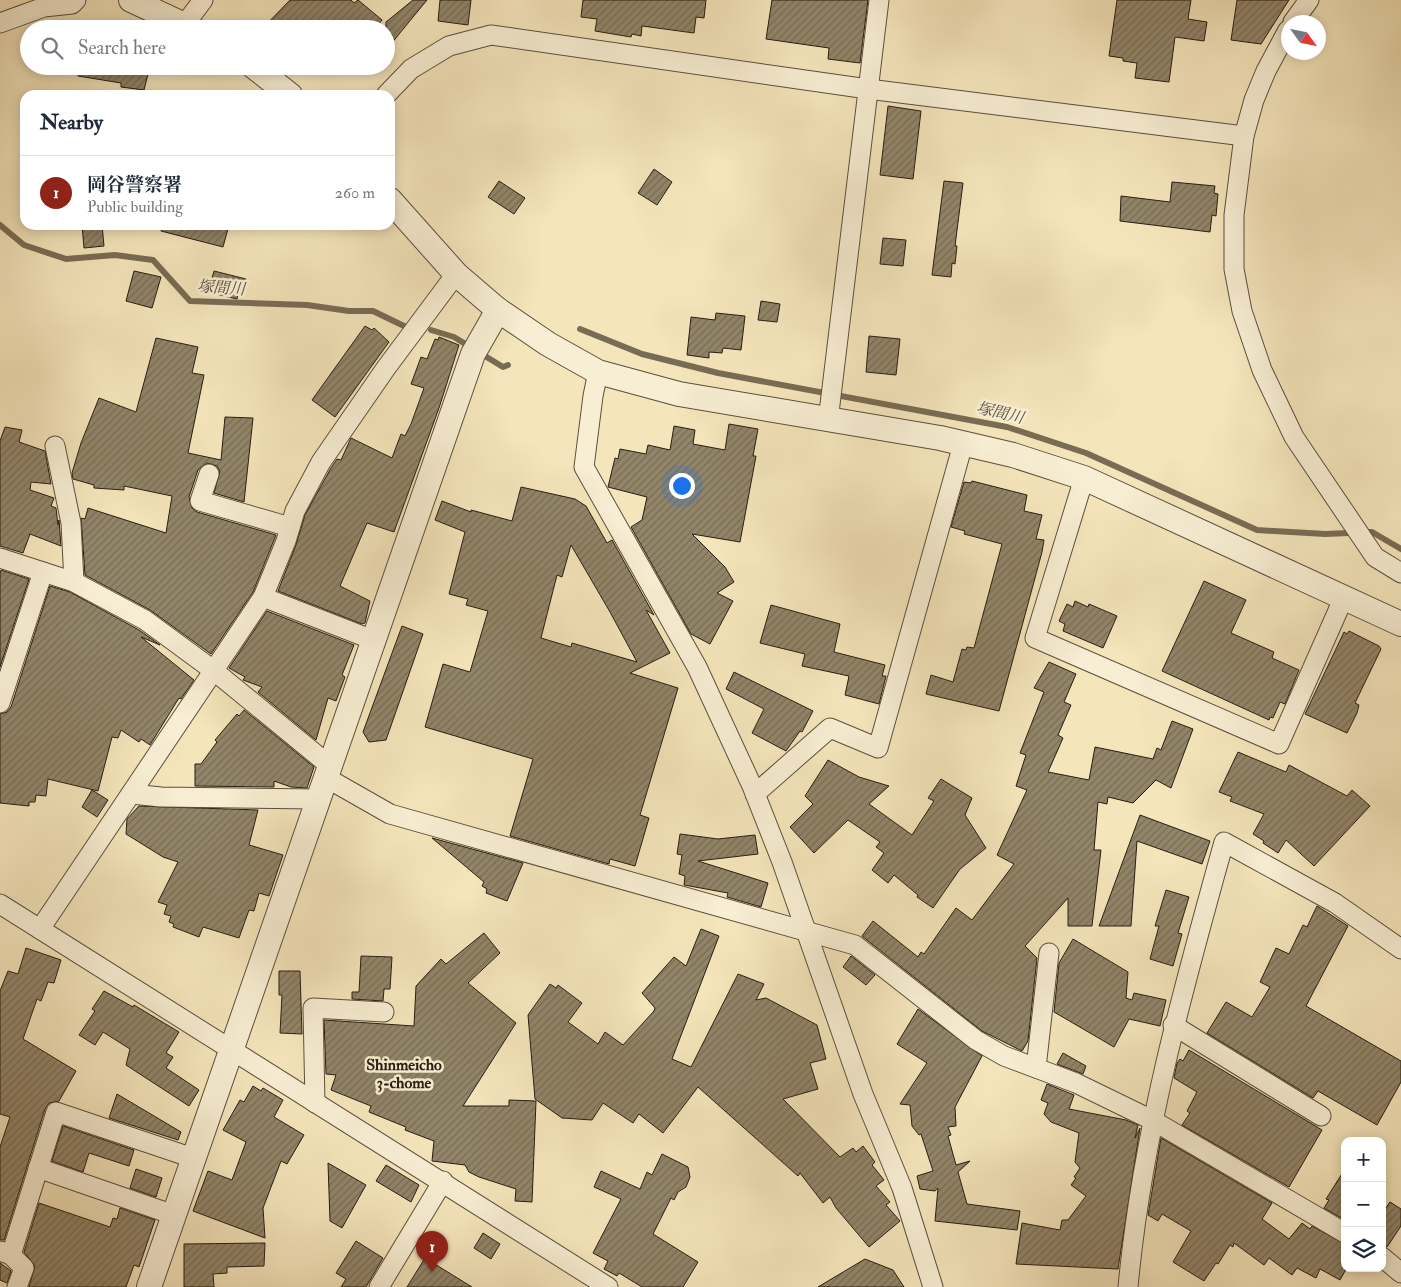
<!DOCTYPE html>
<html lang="en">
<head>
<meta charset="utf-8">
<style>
  body { margin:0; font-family:"IM FELL Double Pica","Noto Serif JP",serif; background:#f2f2f3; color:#1f2937 }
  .controls { position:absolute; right:15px; bottom:15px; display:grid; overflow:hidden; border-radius:10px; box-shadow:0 2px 12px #0003 }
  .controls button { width:45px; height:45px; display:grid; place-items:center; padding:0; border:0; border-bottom:1px solid #e0e1e3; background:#fff; color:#1f2937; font:25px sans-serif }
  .compass { position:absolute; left:1281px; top:15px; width:45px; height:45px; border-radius:50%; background:#fff; box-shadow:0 2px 12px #0003; rotate:123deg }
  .you { position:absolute; left:681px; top:485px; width:18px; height:18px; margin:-12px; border:4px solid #fff; border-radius:50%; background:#1a73e8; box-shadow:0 0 0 8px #1a73e833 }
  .badge { display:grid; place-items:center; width:32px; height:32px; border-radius:50%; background:#8f2418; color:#fff; font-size:16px; font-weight:700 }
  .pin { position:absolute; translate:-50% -41px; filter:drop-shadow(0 1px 2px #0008) }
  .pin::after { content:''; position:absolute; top:26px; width:18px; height:15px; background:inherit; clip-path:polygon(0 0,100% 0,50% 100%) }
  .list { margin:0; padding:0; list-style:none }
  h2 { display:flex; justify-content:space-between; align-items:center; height:65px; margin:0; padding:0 20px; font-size:21px }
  h2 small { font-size:16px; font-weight:400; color:#747a83 }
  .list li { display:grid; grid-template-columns:32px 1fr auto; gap:15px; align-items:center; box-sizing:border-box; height:75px; padding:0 20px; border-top:1px solid #e0e1e3 }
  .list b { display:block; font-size:19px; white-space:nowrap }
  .list p { margin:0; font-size:16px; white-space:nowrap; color:#747a83 }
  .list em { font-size:16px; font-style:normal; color:#747a83 }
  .icon { flex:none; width:28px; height:28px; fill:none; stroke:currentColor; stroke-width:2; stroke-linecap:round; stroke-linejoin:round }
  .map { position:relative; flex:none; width:1401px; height:1287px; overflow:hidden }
  .search { position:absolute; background:#fff; box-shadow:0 2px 12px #0003; left:20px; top:20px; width:375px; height:55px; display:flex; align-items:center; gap:12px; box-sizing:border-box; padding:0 18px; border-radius:28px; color:#747a83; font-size:19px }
  .panel { position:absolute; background:#fff; box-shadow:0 2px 12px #0003; left:20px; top:90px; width:375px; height:140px; border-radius:15px }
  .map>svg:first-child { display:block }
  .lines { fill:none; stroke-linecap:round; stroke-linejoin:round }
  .stream { stroke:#796c54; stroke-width:6 }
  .building { fill:url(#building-hatch); stroke:#271d11; fill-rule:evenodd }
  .minor-casing { stroke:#5a4f3c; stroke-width:21 }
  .tertiary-casing { stroke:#5a4f3c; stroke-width:26 }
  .minor { stroke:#f8eed3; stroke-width:19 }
  .tertiary { stroke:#f8eed3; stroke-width:24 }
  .labels { text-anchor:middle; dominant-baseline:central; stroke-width:5; stroke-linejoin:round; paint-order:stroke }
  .water-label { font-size:16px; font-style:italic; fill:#5d523e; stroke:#f8eed3 }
  .neighbourhood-label { font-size:16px; font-weight:bold; fill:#271d11; stroke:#f8eed3 }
</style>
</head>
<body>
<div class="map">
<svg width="1401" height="1287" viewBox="0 0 1401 1287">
  <defs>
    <pattern id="building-hatch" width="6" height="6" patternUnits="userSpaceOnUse" patternTransform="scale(1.25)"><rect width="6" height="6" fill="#928569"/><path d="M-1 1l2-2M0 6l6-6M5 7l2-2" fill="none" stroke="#776c55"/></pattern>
  </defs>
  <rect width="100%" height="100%" fill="#f5e5bb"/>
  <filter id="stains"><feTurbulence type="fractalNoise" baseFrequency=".004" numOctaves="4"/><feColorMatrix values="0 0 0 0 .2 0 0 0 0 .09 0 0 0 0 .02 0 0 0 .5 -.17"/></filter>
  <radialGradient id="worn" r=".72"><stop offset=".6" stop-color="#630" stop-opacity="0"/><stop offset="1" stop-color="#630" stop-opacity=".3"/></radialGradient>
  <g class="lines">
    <g class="stream">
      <path d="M0 225 24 245 66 259 115 255 153 260 190 301 307 305 349 311H373L404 326"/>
      <path d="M580 329 642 354 718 373 1007 427 1086 453 1257 530 1325 534 1372 532 1401 549"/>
      <path d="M431 330 454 337 503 367 508 365"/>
    </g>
  </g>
  <g class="building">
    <path d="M290 0H351L354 3 358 0 382 20 375 29H262Z"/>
    <path d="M413 0H427L386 50V22Z"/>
    <path d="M440 0H471L468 25 438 21Z"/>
    <path d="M583 0H706L704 18 696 17 694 33 642 26 641 36 632 34 631 37 595 31 597 19 581 17Z"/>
    <path d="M772 0H868L860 63 828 59 829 48 766 39Z"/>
    <path d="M1117 0H1191L1188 19 1207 22 1204 41 1175 37 1169 82 1135 78 1137 63 1123 61V58L1109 56Z"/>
    <path d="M1237 0H1289L1261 44 1231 40Z"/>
    <path d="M79 66H150L144 90 121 87V83L78 76Z"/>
    <path d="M888 106 921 111 913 179 880 175Z"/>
    <path d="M654 169 672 182 657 205 638 193Z"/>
    <path d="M499 181 525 198 514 214 488 197Z"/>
    <path d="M944 181 963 183 955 246H957L955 264 952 263 951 277 932 275Z"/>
    <path d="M1172 182 1215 186 1214 193 1218 194 1216 216 1212 215 1210 232 1120 221 1121 196 1170 202Z"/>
    <path d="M82 225H102L104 246 84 248Z"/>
    <path d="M162 225H229L223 247 161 231Z"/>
    <path d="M883 238 906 240 903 266 880 264Z"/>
    <path d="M134 271 161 277 152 308 126 301Z"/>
    <path d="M214 271 246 279 242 296 238 295 237 299 208 292Z"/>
    <path d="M761 301 780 304 777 322 758 320Z"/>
    <path d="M716 313 745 316 741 350 723 348 722 353 709 352V358L687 355 691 317 715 320Z"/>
    <path d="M365 326 372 330 374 328 389 342 335 417 312 400Z"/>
    <path d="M869 336 900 339 896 375 866 372Z"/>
    <path d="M439 337 459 345 439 408 394 532 367 523 340 586 370 601 365 623 362 624 278 591 296 545 305 515 331 468 337 459 341 460 351 438 392 458 401 434 405 436 411 424 424 388 411 384 421 357 427 359 435 339 438 340Z"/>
    <path d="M156 338 198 347 192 373 204 375 188 453 221 460 225 417 253 418 244 502 214 493 220 471 217 466 207 463 198 470 189 497 192 508 197 512 276 535 253 592 211 654 150 610 85 575 81 518 85 519 88 508 166 533 172 496 124 486V490L94 488V485L73 479 72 473 81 443 99 398 136 412Z"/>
    <path d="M729 424 758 429 753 456H756L740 542 692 534 725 567 734 582 717 593 733 601 710 644 691 634 631 527 642 520 647 497 608 487 615 458 618 459 620 449 646 454 648 445 670 450 674 426 695 430 693 444 725 450Z"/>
    <path d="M5 427 22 430 19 442 45 451 51 484 31 482 30 490 54 498 51 506 56 508 58 525 59 520 61 546 30 534 23 553 0 546V441Z"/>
    <path d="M972 481 1027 495 1024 511 1042 515 1036 539 1044 540 1042 552 999 711 926 694 931 675 953 682 962 649 966 650 967 647 974 648 1002 544 964 534 965 531 951 527 964 482 971 483Z"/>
    <path d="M521 487 575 499 586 506 607 543 612 540 654 615 646 610 670 653 630 673 678 688 640 815 649 818 635 866 610 859 609 864 510 836 533 759 425 727 443 664 470 672 488 611 466 605 468 599 449 594 465 532 435 520 442 501 471 512V510L512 521ZM571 545 610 612 637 662 572 643 571 647 541 638 557 575 562 577Z"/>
    <path d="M1 570 29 579 0 667V574Z"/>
    <path d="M1204 581 1246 600 1231 633 1274 652 1272 658 1299 670 1285 704 1280 702 1273 718 1270 717 1269 720 1162 671Z"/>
    <path d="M50 586 70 592 139 630 160 645 141 637 194 680 181 699 179 698 150 745 141 739 139 742 121 730 118 738 112 737 98 791 48 779 46 796 36 795 35 802H29V806L0 803V714L7 712 11 707Z"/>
    <path d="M1075 601 1088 607 1089 604 1117 616 1103 648 1063 631 1065 624 1059 621 1067 604 1073 607Z"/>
    <path d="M771 605 840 624 834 652 885 665 882 676H886L879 704 845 695 849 676 802 666 805 654 760 643Z"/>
    <path d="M267 611 354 645 342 675 345 677 336 701 328 698 316 740 258 692 262 687 243 680 245 677 229 668Z"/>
    <path d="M402 626 423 634 386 740 369 742 363 732Z"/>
    <path d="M1349 631 1379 646 1381 649 1355 703 1359 705 1357 713 1347 733 1305 714 1344 632 1347 634Z"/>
    <path d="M1049 662 1076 674 1064 702 1071 705 1058 735 1063 738 1048 772 1089 780 1095 747 1153 759 1157 748 1161 750 1172 721 1193 729 1171 788 1156 780 1133 803 1108 797 1107 804 1098 802 1094 850H1101L1092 926H1068V898L1025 946 1037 958 1028 1041 1022 1051 982 1031 862 936 873 921 918 957 921 952 924 954 956 908 972 920 1014 864 997 855 1027 790 1016 786 1026 755 1020 753 1044 692 1034 688Z"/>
    <path d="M734 672 813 711 802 732 800 731 786 751 752 733 764 709 726 689Z"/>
    <path d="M244 710 314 767 307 788 291 787 274 781V787L195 786V764H201L217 742 215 740 237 714 239 716Z"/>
    <path d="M1238 752 1286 772 1289 765 1347 796 1352 790 1370 806 1314 866 1286 840 1278 853 1263 843 1264 841 1253 834 1264 814 1230 801 1232 797 1219 792Z"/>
    <path d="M828 760 859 777 889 786 869 804 912 835 934 801 928 798 941 779 972 798 965 815 986 848 960 869 933 908 917 897 918 895 894 875 888 883 872 870 884 853 876 847 880 842 848 820 814 853 790 827 813 804 805 796Z"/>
    <path d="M92 790 108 800 97 817 82 807Z"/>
    <path d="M139 806 258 810 249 845 283 855 269 896 259 893 254 911 249 910 239 938 203 927 199 937 173 927 174 924 169 922 171 916 164 914 167 905 158 902 178 862 163 857 126 834 127 819Z"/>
    <path d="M1140 815 1210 841 1202 864 1137 841 1131 926H1099Z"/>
    <path d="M680 834 718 839 755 835 758 854 698 861 768 883 761 907 727 897 728 893 684 885 685 876 679 874 682 855 677 854Z"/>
    <path d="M432 838 523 863 507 901 486 893 487 889 482 886 484 882Z"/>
    <path d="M1166 890 1189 897 1178 933 1182 934 1173 966 1150 959 1159 926H1155Z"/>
    <path d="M1317 906 1348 926 1306 1006 1401 1061V1082L1377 1125 1318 1091 1313 1098 1207 1033 1226 1002 1252 1017 1270 987 1260 982 1276 948 1289 954 1303 925 1307 927Z"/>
    <path d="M701 929 719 936 672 1059 691 1067 738 974 764 984 756 1000 766 998 817 1025 826 1059 810 1063 818 1089 783 1099 840 1157 853 1148 856 1152 863 1146 875 1162 872 1165 884 1180 876 1186 890 1202 886 1205 900 1221 869 1247 836 1208 830 1197 823 1203 800 1173 798 1176 698 1087 663 1133 639 1114 633 1123 603 1103 592 1120 562 1118 535 1099 528 1015 550 984 556 988 558 985 582 1003 568 1022 598 1044 605 1032 623 1045 654 1011 655 1008 642 993 674 957 686 966Z"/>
    <path d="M484 933 500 953 468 983 516 1023 463 1106H509V1100L536 1101 532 1202 515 1201 516 1189 479 1177 469 1172 465 1165 432 1161 434 1141 405 1130 406 1127 369 1112 371 1106 331 1090 336 1075 326 1074 324 1020 414 1026 416 986 441 959 446 964Z"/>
    <path d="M1073 939 1128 972 1126 998 1132 1000 1134 993 1166 1000 1160 1026 1129 1019 1114 1047 1054 1012 1059 963Z"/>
    <path d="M26 948 61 960 54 983 48 982 41 1001 37 999 23 1039 76 1071 59 1101 49 1103 45 1109 4 1240H0V1147L10 1117 0 1114V991L8 971 18 974Z"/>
    <path d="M361 956 392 957 390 989H384L383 1001 352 999V992H359Z"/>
    <path d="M851 956 875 975 866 985 843 967Z"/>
    <path d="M279 971H300L302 1034 280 1033 282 995H279Z"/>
    <path d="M104 991 133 1007 134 1005 179 1032 166 1053 173 1057 166 1068 199 1090 189 1106 126 1065 130 1049 103 1032 95 1045 79 1035 95 1011 92 1009Z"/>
    <path d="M918 1009 982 1056 955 1107 956 1126 948 1127 951 1135 948 1136 956 1165 970 1161 958 1172 967 1204 1020 1211 1017 1230 935 1221 938 1188 935 1191 920 1189 917 1176 933 1171 921 1134 919 1135 912 1126 910 1105 900 1104 927 1063 897 1044Z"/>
    <path d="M1189 1050 1322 1130 1289 1187 1182 1125 1190 1113 1187 1111 1197 1092 1174 1078 1177 1063 1180 1059 1183 1061Z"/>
    <path d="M1063 1053 1086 1066 1083 1074 1057 1064Z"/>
    <path d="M1047 1084 1074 1095 1069 1109 1126 1120 1138 1125 1135 1138 1140 1128 1118 1269 1016 1264 1022 1223 1060 1230 1062 1220H1068L1086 1196 1071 1185 1076 1178 1074 1177 1080 1168 1075 1162 1079 1133 1051 1122 1044 1114 1048 1103 1041 1100Z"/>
    <path d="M253 1086 261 1091 263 1088 283 1100 274 1117 304 1135 287 1164 281 1161 263 1208 265 1238 193 1211 208 1171 232 1180 246 1142 223 1130 240 1100 244 1102Z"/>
    <path d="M117 1094 181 1132 178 1140 109 1118Z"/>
    <path d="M63 1126 134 1150 129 1166 89 1153 83 1172 52 1161Z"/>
    <path d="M1161 1138 1272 1203 1262 1219 1289 1239 1302 1223 1310 1229 1312 1226 1345 1244V1271L1340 1280 1320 1269 1316 1278 1297 1268 1292 1275 1269 1258 1264 1265 1234 1243 1233 1247 1230 1245 1218 1264 1216 1263 1204 1281 1173 1262 1191 1231 1162 1214 1158 1221 1148 1215Z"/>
    <path d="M662 1154 688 1167 690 1177 686 1187 678 1192 674 1200 671 1198 653 1234 698 1262 683 1287H642L619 1273 617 1276 604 1269 608 1261 593 1253 621 1199 594 1187 601 1171 640 1189 647 1172 652 1175Z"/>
    <path d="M328 1163 366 1185 342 1228 330 1221Z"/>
    <path d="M386 1165 419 1185 411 1202 376 1181Z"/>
    <path d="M136 1169 162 1178 156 1197 130 1188Z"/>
    <path d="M1345 1169V1220L1324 1208 1329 1200 1326 1199Z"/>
    <path d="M1390 1202 1401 1209V1226L1387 1247 1382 1246V1213Z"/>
    <path d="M39 1203 110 1227 113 1218 117 1219 120 1208 155 1220 139 1267 134 1265 126 1287H29L35 1266 24 1252Z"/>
    <path d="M483 1233 500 1244 491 1259 474 1248Z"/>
    <path d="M356 1241 383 1258 366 1287H341L346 1279 336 1273Z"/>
    <path d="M265 1243 264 1266 227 1267V1273L213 1274 214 1287H184V1244Z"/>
    <path d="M425 1258 472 1287H407Z"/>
    <path d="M865 1259 893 1270 904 1287H818Z"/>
    <path d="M0 1263 11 1271 7 1283 0 1280Z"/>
  </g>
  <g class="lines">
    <defs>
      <g id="minor">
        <path d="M1293 22 1309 0"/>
        <path d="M0 23 44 7 72 4 76 0"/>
        <path d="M185 24 203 0"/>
        <path d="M1288 30 1266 71 1254 100 1244 136 1234 215V269L1242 311 1262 370 1294 437 1375 557 1401 573"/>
        <path d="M386 95 411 69 449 46 491 35 868 89 1244 136"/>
        <path d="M598 372 593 396 584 467 697 667 752 786 782 862 863 1094 902 1188 933 1287"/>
        <path d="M828 421 879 0"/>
        <path d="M55 446 71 523 74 582"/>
        <path d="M209 474 200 501 290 527"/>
        <path d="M1084 478 1035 638 1279 744 1344 597"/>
        <path d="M0 558 74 582 145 620 213 670 329 765"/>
        <path d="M263 597 373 640"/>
        <path d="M0 703 43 572"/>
        <path d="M325 777 390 814 855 945 976 1040 1004 1056 1076 1083 1152 1120 1345 1233"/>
        <path d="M131 794 161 797 317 799"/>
        <path d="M755 794 830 728 878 748 963 444"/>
        <path d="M0 904 608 1287"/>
        <path d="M40 929 263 597 286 541 295 511 321 462 386 368 456 274"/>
        <path d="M1173 1025 1321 1116"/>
        <path d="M1036 1068 1049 953"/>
        <path d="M315 1103 313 1008 384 1012"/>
        <path d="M38 1168 174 1215"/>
        <path d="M0 1251 11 1255 24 1268 17 1287"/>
        <path d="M11 1255 56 1112 193 1158"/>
        <path d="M1382 1257 1401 1273"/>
        <path d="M379 1287 443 1181"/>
        <path d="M1128 1287C1142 1135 1183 989 1224 842L1335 903 1401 949"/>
      </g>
      <g id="tertiary">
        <path d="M131 0 193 29"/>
        <path d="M253 66 290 95"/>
        <path d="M390 200 456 274 498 310 548 344 598 372 679 394 940 438 1013 455 1084 478 1401 624"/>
        <path d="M149 1287 473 354 498 310"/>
      </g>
    </defs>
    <use href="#minor" class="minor-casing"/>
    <use href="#tertiary" class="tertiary-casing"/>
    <use href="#minor" class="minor"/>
    <use href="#tertiary" class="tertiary"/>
  </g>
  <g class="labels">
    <g class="water-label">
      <text transform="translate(221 288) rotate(4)">塚間川</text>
      <text transform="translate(1000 413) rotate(13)">塚間川</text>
    </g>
    <g class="neighbourhood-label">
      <text x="404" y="1065">Shinmeicho<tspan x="404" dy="18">3-chome</tspan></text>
    </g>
  </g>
  <rect width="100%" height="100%" filter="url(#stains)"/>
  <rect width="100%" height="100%" fill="url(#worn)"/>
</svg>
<div class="controls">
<button>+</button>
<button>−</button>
<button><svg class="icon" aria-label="layers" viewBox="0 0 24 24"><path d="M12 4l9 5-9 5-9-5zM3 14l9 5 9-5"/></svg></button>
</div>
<svg class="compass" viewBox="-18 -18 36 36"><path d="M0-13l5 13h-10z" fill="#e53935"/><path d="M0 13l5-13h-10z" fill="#747a83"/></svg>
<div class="you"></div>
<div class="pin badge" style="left:432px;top:1272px">1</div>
<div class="search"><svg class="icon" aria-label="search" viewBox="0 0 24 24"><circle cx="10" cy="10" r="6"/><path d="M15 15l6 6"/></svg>Search here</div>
<section class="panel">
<h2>Nearby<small></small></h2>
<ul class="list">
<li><span class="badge">1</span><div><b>岡谷警察署</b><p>Public building</p></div><em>260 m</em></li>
</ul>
</section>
</div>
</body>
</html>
